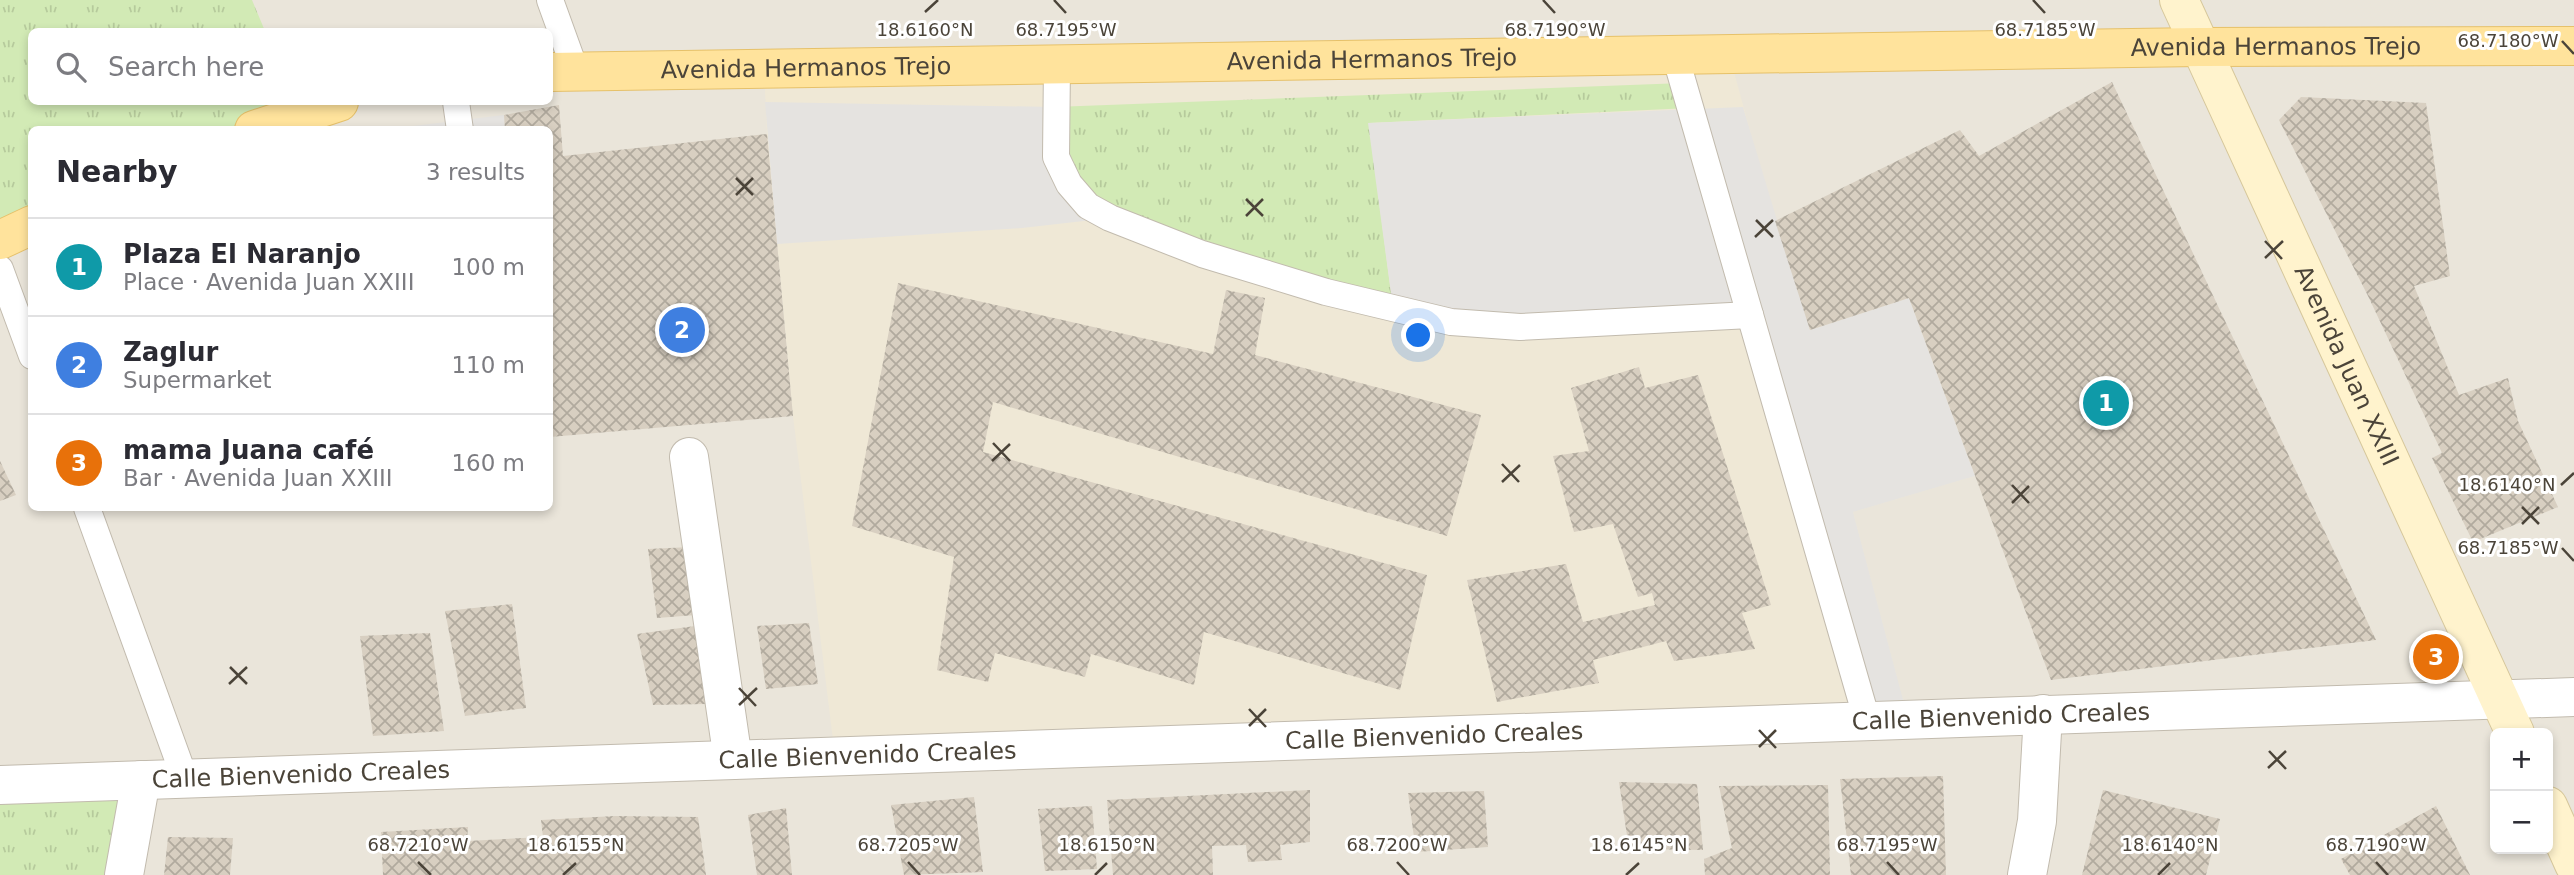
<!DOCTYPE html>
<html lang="en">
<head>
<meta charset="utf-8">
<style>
  body { margin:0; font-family:"DejaVu Sans",sans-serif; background:#f7f7f7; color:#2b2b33 }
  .controls { position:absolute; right:21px; bottom:21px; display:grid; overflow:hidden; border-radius:10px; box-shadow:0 4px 10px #0003 }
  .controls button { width:63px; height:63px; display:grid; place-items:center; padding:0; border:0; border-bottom:2px solid #e1e1e2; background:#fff; color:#2b2b33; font:35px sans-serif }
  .you { position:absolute; left:1419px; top:336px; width:24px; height:24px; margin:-18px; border:5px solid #fff; border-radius:50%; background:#1a73e8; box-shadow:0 0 0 10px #1a73e833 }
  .badge { display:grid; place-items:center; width:46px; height:46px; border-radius:50%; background:#fc3f1d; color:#fff; font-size:23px; font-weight:700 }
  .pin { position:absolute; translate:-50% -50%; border:4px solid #fff; box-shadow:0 2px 7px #0006 }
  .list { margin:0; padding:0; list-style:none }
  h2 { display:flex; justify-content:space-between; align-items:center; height:91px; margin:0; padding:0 28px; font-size:30px }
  h2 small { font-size:23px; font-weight:400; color:#7c7c81 }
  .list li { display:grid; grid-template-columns:46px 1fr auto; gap:21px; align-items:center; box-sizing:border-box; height:98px; padding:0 28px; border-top:2px solid #e1e1e2 }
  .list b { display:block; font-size:26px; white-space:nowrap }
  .list p { margin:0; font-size:23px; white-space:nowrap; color:#7c7c81 }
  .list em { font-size:23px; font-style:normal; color:#7c7c81 }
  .icon { flex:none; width:38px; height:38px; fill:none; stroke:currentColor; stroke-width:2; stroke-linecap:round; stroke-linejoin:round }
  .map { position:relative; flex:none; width:2574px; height:875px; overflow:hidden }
  .search { position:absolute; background:#fff; box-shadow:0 4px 10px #0003; left:28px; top:28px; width:525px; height:77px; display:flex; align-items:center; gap:18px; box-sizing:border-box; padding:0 24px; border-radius:10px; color:#7c7c81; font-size:26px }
  .panel { position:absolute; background:#fff; box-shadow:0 4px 10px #0003; left:28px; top:126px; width:525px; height:385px; border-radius:10px }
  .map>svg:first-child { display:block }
  .residential { fill:#eae5da; fill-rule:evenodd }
  .education { fill:#efe8d6 }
  .park { fill:url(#park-tufts) }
  .parking { fill:#e5e3e0 }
  .building { fill:url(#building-cross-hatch) }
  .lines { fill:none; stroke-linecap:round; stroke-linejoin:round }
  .service-casing { stroke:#c2bbae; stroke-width:28 }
  .minor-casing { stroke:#c2bbae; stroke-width:40 }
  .secondary-casing { stroke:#d6c79b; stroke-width:40 }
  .primary-casing { stroke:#e6c16a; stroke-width:40 }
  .service { stroke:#fff; stroke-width:26 }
  .minor { stroke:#fff; stroke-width:38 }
  .secondary { stroke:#fff3cd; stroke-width:38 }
  .primary { stroke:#ffe39c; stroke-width:38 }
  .ticks { fill:none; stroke:#4b4439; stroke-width:2.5 }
  .labels { text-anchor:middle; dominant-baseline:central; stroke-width:6; stroke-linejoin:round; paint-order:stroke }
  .street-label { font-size:24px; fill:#4b4439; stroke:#fff }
  .ticks-label { font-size:18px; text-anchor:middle; fill:#4b4439; stroke:#fff; stroke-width:6; stroke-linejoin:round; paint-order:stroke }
</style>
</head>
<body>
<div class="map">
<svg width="2574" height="875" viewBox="0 0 2574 875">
  <defs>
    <pattern id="park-tufts" width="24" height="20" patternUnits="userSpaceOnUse" patternTransform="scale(1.75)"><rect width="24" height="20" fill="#d2eab5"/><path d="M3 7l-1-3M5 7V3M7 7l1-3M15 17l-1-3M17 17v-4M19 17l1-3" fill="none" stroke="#b6ca9c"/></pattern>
    <pattern id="building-cross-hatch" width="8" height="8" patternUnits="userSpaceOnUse" patternTransform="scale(1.75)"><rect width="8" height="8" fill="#d8cfc1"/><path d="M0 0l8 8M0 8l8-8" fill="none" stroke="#b1aa9e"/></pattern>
  </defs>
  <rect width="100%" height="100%" fill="#f6f3ec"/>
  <path class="residential" d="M0 0H2574V875H0ZM32 32H550V102H32ZM32 130H550V508H32ZM2495 733H2548V849H2495Z"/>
  <path class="education" d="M1729 54 1775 221 1810 330 1909 298 1975 476 1853 512 1908 718 835 756 793 416 767 134 764 69Z"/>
  <g class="park">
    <path d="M0 0H252L265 31 32 32V102H294L254 129 32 130 31 225 0 240Z"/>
    <path d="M1683 83 1690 108 1369 123 1393 308 1202 254 1069 184 1054 107Z"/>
    <path d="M141 780 124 875H0V785Z"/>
  </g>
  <g class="parking">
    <path d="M765 102 1054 107 1056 157 1110 218 1022 228 777 244Z"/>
    <path d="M1743 107 1810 330 1909 298 1975 476 1853 512 1908 718 1867 720 1750 315 1520 327 1393 308 1368 123Z"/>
    <path d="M504 115 505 129 405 130V127Z"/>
  </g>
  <g class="building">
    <path d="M2112 82 2376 640 2051 680 1909 298 1810 330 1775 221 1960 130 1979 156Z"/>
    <path d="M2301 97 2426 103 2450 276 2414 286 2459 395 2508 378 2518 421 2558 507 2473 542 2432 458 2442 453 2369 298 2279 120Z"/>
    <path d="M559 105 563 156 767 134 793 416 550 437V130H505L504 115Z"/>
    <path d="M898 283 1213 354 1226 290 1265 298 1255 355 1481 415 1447 536 993 402 983 452 1427 575 1400 690 1204 632 1194 685 1091 654 1085 677 995 653 988 682 937 670 954 557 852 526Z"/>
    <path d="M1639 367 1645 388 1698 375 1771 605 1742 613 1755 649 1674 661 1666 641 1593 660 1599 683 1497 702 1467 580 1566 564 1583 622 1655 605 1652 593 1638 597 1613 524 1574 532 1553 456 1589 451 1571 388Z"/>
    <path d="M0 461 16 495 0 501Z"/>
    <path d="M691 547 696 615 657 618 648 549Z"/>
    <path d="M512 604 526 708 465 716 445 611Z"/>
    <path d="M809 623 818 684 766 689 757 626Z"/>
    <path d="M695 626 706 704 653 705 637 634Z"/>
    <path d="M430 633 444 731 373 736 360 636Z"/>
    <path d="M1943 776 1946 875H1851L1840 779Z"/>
    <path d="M1619 782 1697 784 1703 850 1629 849Z"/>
    <path d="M1828 785 1830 875H1705L1704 859 1732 848 1719 786Z"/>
    <path d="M1310 790V842L1280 845 1282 860 1248 862 1246 845 1212 846 1213 875H1113L1107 800Z"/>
    <path d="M2103 790 2220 819 2206 875H2082Z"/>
    <path d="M1484 791 1488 847 1416 852 1408 793Z"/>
    <path d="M974 797 983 872 904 875 891 805Z"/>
    <path d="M1092 806 1097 869 1045 871 1038 809Z"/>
    <path d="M2436 806 2470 875H2350L2341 859Z"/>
    <path d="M786 808 792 875H757L748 815Z"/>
    <path d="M615 816 698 817 706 875H383L381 832 468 827 467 841 543 837 541 820Z"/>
    <path d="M168 837 233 838 230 875H164Z"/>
  </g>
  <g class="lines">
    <defs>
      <g id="service">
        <path d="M550 0 576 72"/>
        <path d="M1675 55 1867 720"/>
        <path d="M1057 64 1056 157 1069 184 1088 206 1110 218 1202 254 1326 292 1451 322 1520 327 1750 315"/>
        <path d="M456 102 460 130"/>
        <path d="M0 269 32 356"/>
        <path d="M87 508 185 779"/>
      </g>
      <g id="minor">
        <path d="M689 457 733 760"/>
        <path id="s1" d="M0 785 2574 697"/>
        <path d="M124 875 141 780"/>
        <path d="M2027 875 2037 821 2043 714"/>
      </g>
      <g id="secondary">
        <path id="s2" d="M2179 0 2515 733"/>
        <path d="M2548 806 2574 864"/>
      </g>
      <g id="primary">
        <path id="s3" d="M550 72 2199 47 2574 46"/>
        <path d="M254 130 339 102"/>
        <path d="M0 240 32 225"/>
      </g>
    </defs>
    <use href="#service" class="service-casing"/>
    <use href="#minor" class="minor-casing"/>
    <use href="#secondary" class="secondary-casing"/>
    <use href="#primary" class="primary-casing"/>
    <use href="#service" class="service"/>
    <use href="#minor" class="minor"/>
    <use href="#secondary" class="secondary"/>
    <use href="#primary" class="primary"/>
  </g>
  <path class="ticks" d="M1054 0 1066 13M1543 0 1555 13M2033 0 2045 13M925 12 938 0M2562 41 2574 54M736 178 753 195M736 195 753 178M1246 199 1263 216M1246 216 1263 199M1756 220 1773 237M1755 237 1773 220M2265 241 2282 259M2265 258 2283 241M993 443 1010 461M992 461 1010 444M1502 464 1519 482M1502 482 1520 465M2012 485 2029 503M2561 485 2574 473M2012 503 2029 486M2522 507 2539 524M2522 524 2539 507M2562 548 2574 561M230 667 247 684M229 684 247 667M739 688 756 706M739 705 757 688M1249 709 1266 727M1249 726 1266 709M1759 730 1776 748M1759 747 1776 730M2269 751 2286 769M2268 768 2286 751M418 862 431 875M908 862 920 875M1397 862 1409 875M1887 862 1899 875M2376 862 2388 875M563 875 576 863M1095 875 1107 863M1626 875 1639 863M2158 875 2170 863"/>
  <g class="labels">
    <g class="street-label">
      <text stroke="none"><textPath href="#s3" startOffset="1726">Avenida Hermanos Trejo</textPath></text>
      <text stroke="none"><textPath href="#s3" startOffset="822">Avenida Hermanos Trejo</textPath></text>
      <text stroke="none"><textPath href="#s3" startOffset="256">Avenida Hermanos Trejo</textPath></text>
      <text stroke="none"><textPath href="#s2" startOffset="402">Avenida Juan XXIII</textPath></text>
      <text stroke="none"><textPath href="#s1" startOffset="2002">Calle Bienvenido Creales</textPath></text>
      <text stroke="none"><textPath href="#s1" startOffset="1435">Calle Bienvenido Creales</textPath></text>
      <text stroke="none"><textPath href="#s1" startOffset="868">Calle Bienvenido Creales</textPath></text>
      <text stroke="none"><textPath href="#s1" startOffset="301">Calle Bienvenido Creales</textPath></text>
    </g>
  </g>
  <g class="ticks-label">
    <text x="925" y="36">18.6160°N</text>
    <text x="2045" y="36">68.7185°W</text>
    <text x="1066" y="36">68.7195°W</text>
    <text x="1555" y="36">68.7190°W</text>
    <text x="2508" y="47">68.7180°W</text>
    <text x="2507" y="491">18.6140°N</text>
    <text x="2508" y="554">68.7185°W</text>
    <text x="418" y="851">68.7210°W</text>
    <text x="908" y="851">68.7205°W</text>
    <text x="1397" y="851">68.7200°W</text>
    <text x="1887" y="851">68.7195°W</text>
    <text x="2376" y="851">68.7190°W</text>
    <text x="576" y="851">18.6155°N</text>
    <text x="1107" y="851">18.6150°N</text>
    <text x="1639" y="851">18.6145°N</text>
    <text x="2170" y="851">18.6140°N</text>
  </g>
</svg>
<div class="controls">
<button>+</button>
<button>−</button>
</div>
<div class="you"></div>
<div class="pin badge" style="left:2106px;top:403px;background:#0f9aa8">1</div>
<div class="pin badge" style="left:682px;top:330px;background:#3f7fe0">2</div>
<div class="pin badge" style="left:2436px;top:657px;background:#e8710a">3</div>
<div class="search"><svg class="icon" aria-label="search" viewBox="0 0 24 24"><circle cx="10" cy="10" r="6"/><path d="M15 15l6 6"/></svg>Search here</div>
<section class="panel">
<h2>Nearby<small>3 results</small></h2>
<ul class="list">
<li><span class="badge" style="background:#0f9aa8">1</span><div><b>Plaza El Naranjo</b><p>Place · Avenida Juan XXIII</p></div><em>100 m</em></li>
<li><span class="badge" style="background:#3f7fe0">2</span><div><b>Zaglur</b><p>Supermarket</p></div><em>110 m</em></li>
<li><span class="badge" style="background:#e8710a">3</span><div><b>mama Juana café</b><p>Bar · Avenida Juan XXIII</p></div><em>160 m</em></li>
</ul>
</section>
</div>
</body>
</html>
